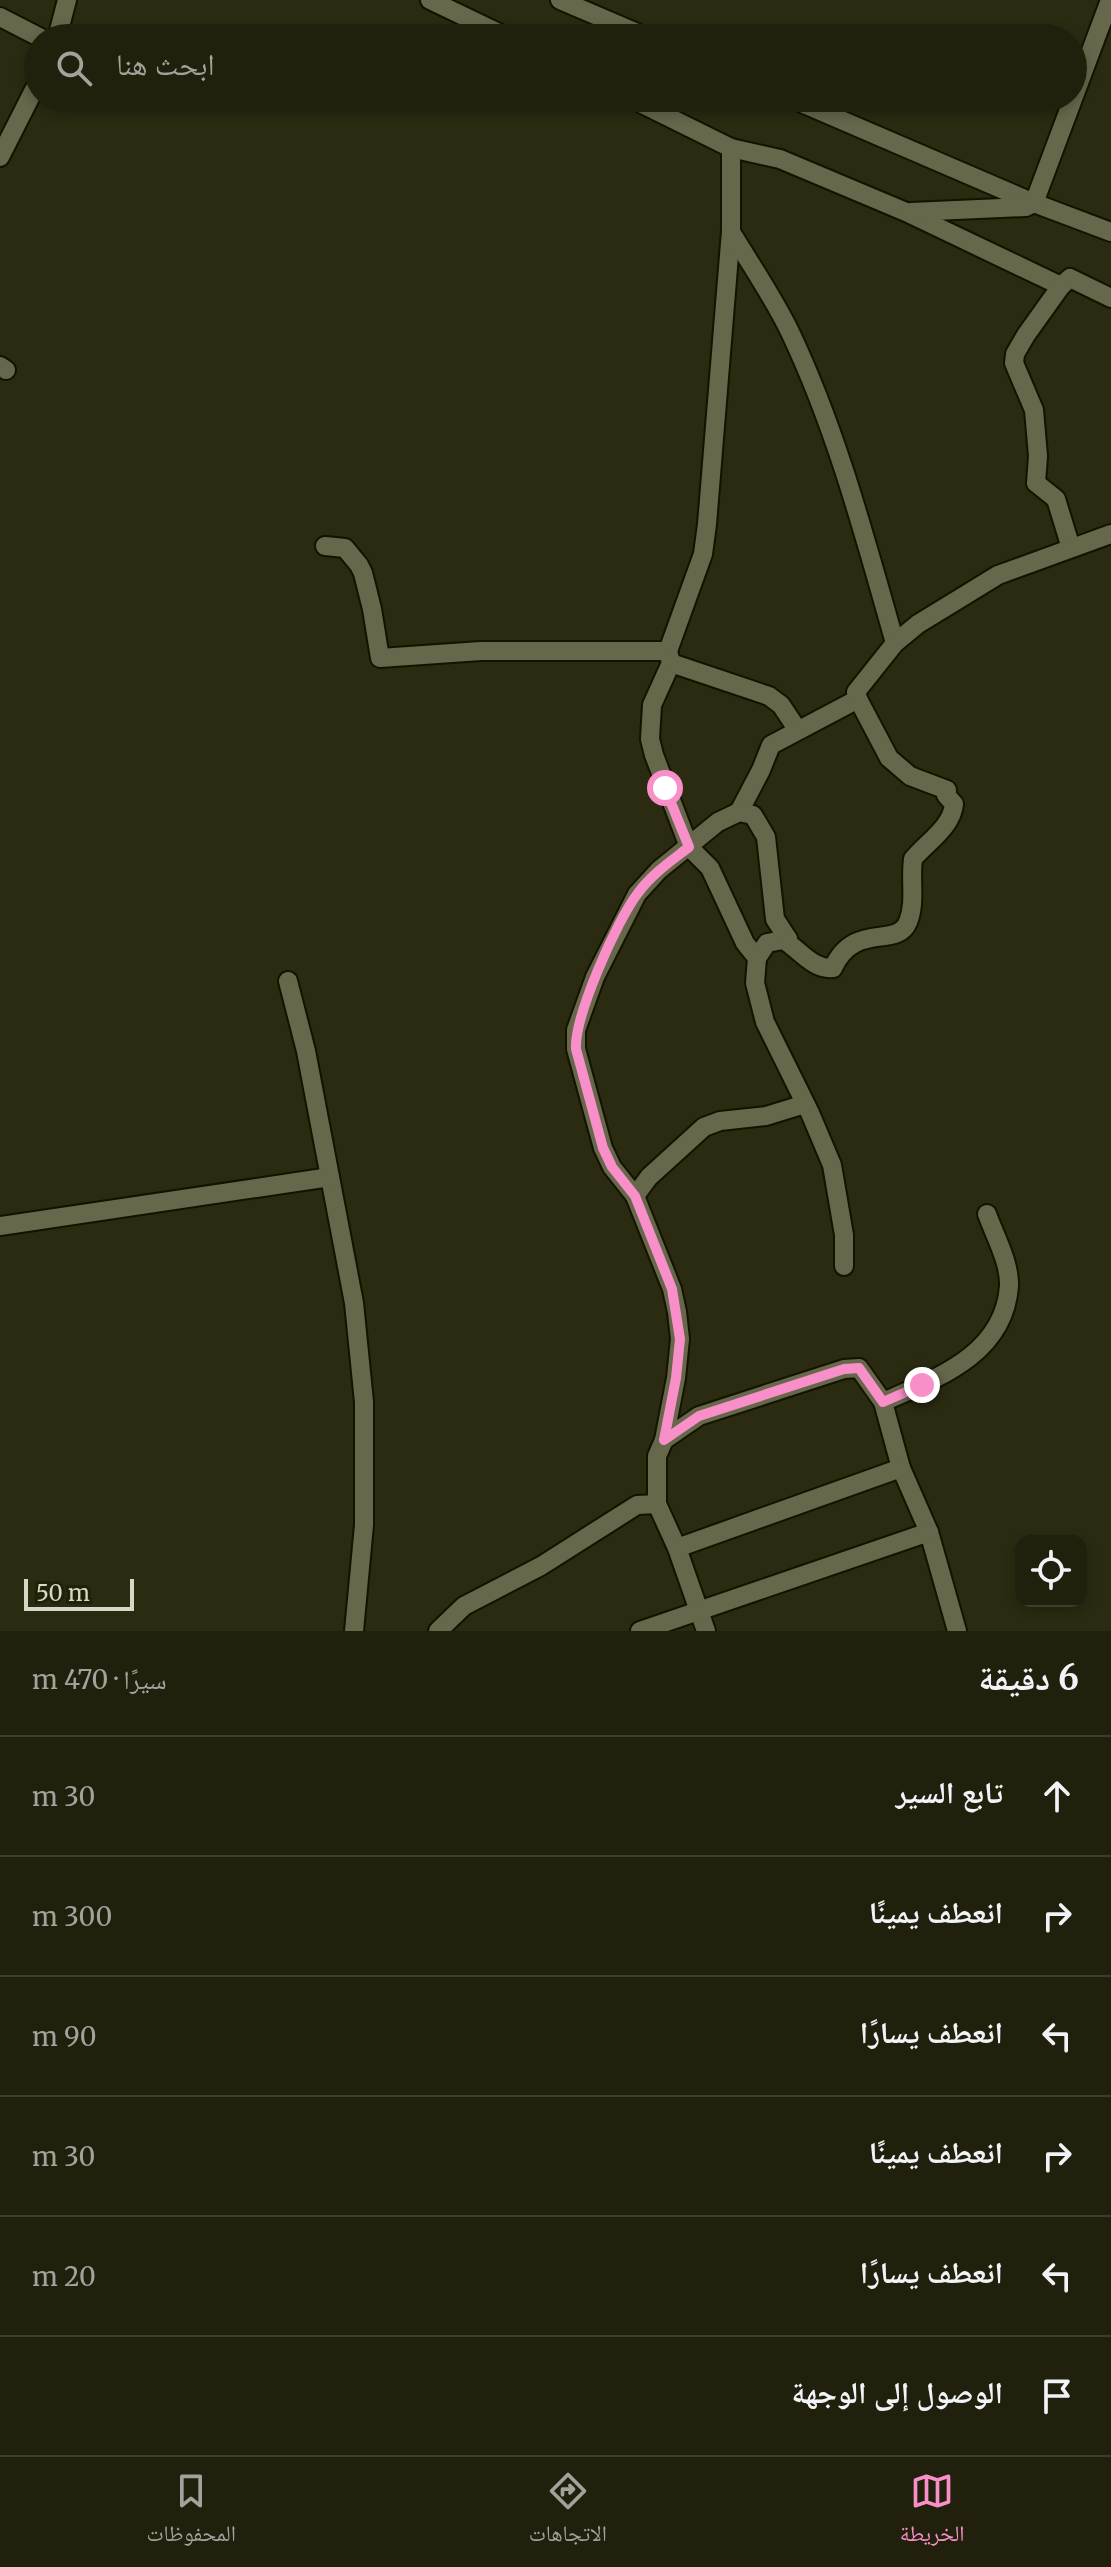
<!DOCTYPE html>
<html lang="ar">
<head>
<meta charset="utf-8">
<style>
  body { margin:0; font-family:Merriweather,"Noto Naskh Arabic",serif; background:#282816; color:#f1f3f6; direction:rtl }
  .controls { position:absolute; right:24px; bottom:24px; display:grid; overflow:hidden; border-radius:16px; box-shadow:0 4px 12px #0003 }
  .controls button { width:72px; height:72px; display:grid; place-items:center; padding:0; border:0; border-bottom:2px solid #3d3e2e; background:#20200d; color:#f1f3f6; font:40px sans-serif }
  .scale { position:absolute; left:24px; bottom:20px; width:110px; box-sizing:border-box; padding-left:8px; border:4px solid #d6d7c7; border-top:0; font-size:22px; line-height:28px; white-space:nowrap; color:#d6d7c7; -webkit-text-stroke:6px #212107; paint-order:stroke }
  .stop { position:absolute; width:24px; height:24px; margin:-18px; border:6px solid #f98fc9; border-radius:50%; background:#fff }
  .stop.end { background:#f98fc9; border-color:#fff; box-shadow:0 2px 8px #0008 }
  .list { margin:0; padding:0; list-style:none }
  h2 { display:flex; justify-content:space-between; align-items:center; height:104px; margin:0; padding:0 32px; font-size:34px }
  h2 small { font-size:26px; font-weight:400; color:#a2a39d }
  .list li { display:grid; grid-template-columns:52px 1fr auto; gap:24px; align-items:center; box-sizing:border-box; height:120px; padding:0 32px; border-top:2px solid #3d3e2e }
  .list b { display:block; font-size:30px; white-space:nowrap }
  .list em { font-size:26px; font-style:normal; color:#a2a39d }
  .icon { flex:none; width:44px; height:44px; fill:none; stroke:currentColor; stroke-width:2; stroke-linecap:round; stroke-linejoin:round }
  .map { position:relative; flex:none; width:1111px; height:1631px; overflow:hidden; direction:ltr }
  .search { position:absolute; background:#20200d; box-shadow:0 4px 12px #0003; left:24px; right:24px; top:24px; height:88px; display:flex; align-items:center; gap:20px; box-sizing:border-box; padding:0 28px; border-radius:44px; color:#a2a39d; font-size:30px }
  .sheet { height:824px; background:#20200d }
  nav { display:flex; justify-content:space-around; align-items:center; box-sizing:border-box; height:112px; border-top:2px solid #3d3e2e; background:#20200d; font-size:22px; color:#a2a39d }
  nav a { display:grid; justify-items:center; gap:4px }
  nav .on { color:#f98fc9 }
  .map>svg:first-child { display:block }
  .lines { fill:none; stroke-linecap:round; stroke-linejoin:round }
  .minor-casing { stroke:#131300; stroke-width:22 }
  .minor { stroke:#66674b; stroke-width:18 }
  .route { stroke:#f98fc9; stroke-width:10 }
</style>
</head>
<body>
<div class="map">
<svg width="1111" height="1631" viewBox="0 0 1111 1631">
  <rect width="100%" height="100%" fill="#2a2b11"/>
  <g class="lines">
    <defs>
      <g id="minor">
        <path d="M430 0 509 38"/>
        <path d="M560 0 649 38"/>
        <path d="M0 17 41 38"/>
        <path d="M57 38 67 0"/>
        <path d="M630 98 731 148 780 159 906 212 1061 286 1070 278 1111 298"/>
        <path d="M790 98 1034 203 1111 232"/>
        <path d="M731 148V231L707 524 703 554 668 651 671 663 652 705 650 739 654 755 689 847 710 868 745 943 757 958 755 983 765 1022 810 1113 832 1165 844 1235V1266"/>
        <path d="M0 157 38 82"/>
        <path d="M911 212 1026 207 1034 203 1110 0"/>
        <path d="M731 232C751 265 773 297 790 332 837 431 865 538 895 643"/>
        <path d="M1061 286 1026 335 1015 354 1014 363 1034 410 1038 456 1036 483 1056 499 1071 548"/>
        <path d="M0 366 6 370"/>
        <path d="M325 546 345 548 359 565 363 573 372 609 380 658 481 651H668"/>
        <path d="M671 663 769 696 781 705 797 729"/>
        <path d="M739 812 761 770 771 745 858 699"/>
        <path d="M757 958 767 943 788 939V943C802 953 815 970 833 968 854 921 897 949 908 922 916 903 910 880 913 859 927 842 952 827 954 804L946 795 947 790 910 776 889 758 858 699 856 692 895 643 918 624 954 602 998 575 1111 534"/>
        <path d="M288 981 306 1051 354 1303 364 1402V1525L354 1631"/>
        <path d="M635 1196 649 1177 704 1127 720 1121 766 1116 805 1104"/>
        <path d="M0 1226 330 1177"/>
        <path d="M883 1402C937 1378 1004 1355 1009 1286 1010 1263 995 1236 987 1214"/>
        <path d="M664 1440 699 1416 844 1369 859 1368 883 1402 901 1468 929 1532 957 1631"/>
        <path d="M657 1504 677 1548 706 1631"/>
        <path d="M677 1548 901 1468"/>
        <path d="M438 1631 464 1606 541 1566 637 1505 657 1504V1456L664 1440 676 1378 680 1339 677 1312 672 1289 635 1196 612 1167 603 1148 576 1049V1030L595 977 637 894 659 870 718 822 739 812 753 815 766 837 775 919 788 939"/>
        <path d="M640 1631 929 1532"/>
      </g>
    </defs>
    <use href="#minor" class="minor-casing"/>
    <use href="#minor" class="minor"/>
  </g>
  <g class="lines">
    <path class="route" d="M665 788 689 847C671 861 652 874 638 893 617 920 574 1017 576 1049L603 1148 612 1167 635 1196 672 1289 680 1339 676 1378 664 1440 699 1416 844 1369 859 1368 883 1402 922 1385"/>
  </g>
</svg>
<div class="controls">
<button><svg class="icon" aria-label="locate" viewBox="0 0 24 24"><circle cx="12" cy="12" r="6"/><path d="M12 2v4M12 18v4M2 12h4M18 12h4"/></svg></button>
</div>
<div class="scale">50 m</div>
<div class="stop" style="left:665px;top:788px"></div>
<div class="stop end" style="left:922px;top:1385px"></div>
<div class="search"><svg class="icon" aria-label="search" viewBox="0 0 24 24"><circle cx="10" cy="10" r="6"/><path d="M15 15l6 6"/></svg>ابحث هنا</div>
</div>
<section class="sheet">
<h2>6 دقيقة<small>سيرًا · 470 m</small></h2>
<ul class="list">
<li><svg class="icon" aria-label="ahead" viewBox="0 0 24 24"><path d="M12 20V5M6 11l6-6 6 6"/></svg><div><b>تابع السير</b></div><em>30 m</em></li>
<li><svg class="icon" aria-label="right" viewBox="0 0 24 24"><path d="M7 20v-9h11M14 6l5 5-5 5"/></svg><div><b>انعطف يمينًا</b></div><em>300 m</em></li>
<li><svg class="icon" aria-label="left" viewBox="0 0 24 24"><path d="M17 20v-9H6M10 6l-5 5 5 5"/></svg><div><b>انعطف يسارًا</b></div><em>90 m</em></li>
<li><svg class="icon" aria-label="right" viewBox="0 0 24 24"><path d="M7 20v-9h11M14 6l5 5-5 5"/></svg><div><b>انعطف يمينًا</b></div><em>30 m</em></li>
<li><svg class="icon" aria-label="left" viewBox="0 0 24 24"><path d="M17 20v-9H6M10 6l-5 5 5 5"/></svg><div><b>انعطف يسارًا</b></div><em>20 m</em></li>
<li><svg class="icon" aria-label="arrive" viewBox="0 0 24 24"><path d="M6 21V4h12l-3 4 3 4H6"/></svg><div><b>الوصول إلى الوجهة</b></div></li>
</ul>
</section>
<nav>
<a class="on"><svg class="icon" aria-label="map" viewBox="0 0 24 24"><path d="M3 6l6-2 6 2 6-2v14l-6 2-6-2-6 2zM9 4v14M15 6v14"/></svg>الخريطة</a>
<a><svg class="icon" aria-label="directions" viewBox="0 0 24 24"><path d="M12 3l9 9-9 9-9-9zM9 14v-3h6M13 9l2 2-2 2"/></svg>الاتجاهات</a>
<a><svg class="icon" aria-label="saved" viewBox="0 0 24 24"><path d="M7 4h10v16l-5-4-5 4z"/></svg>المحفوظات</a>
</nav>
</body>
</html>
